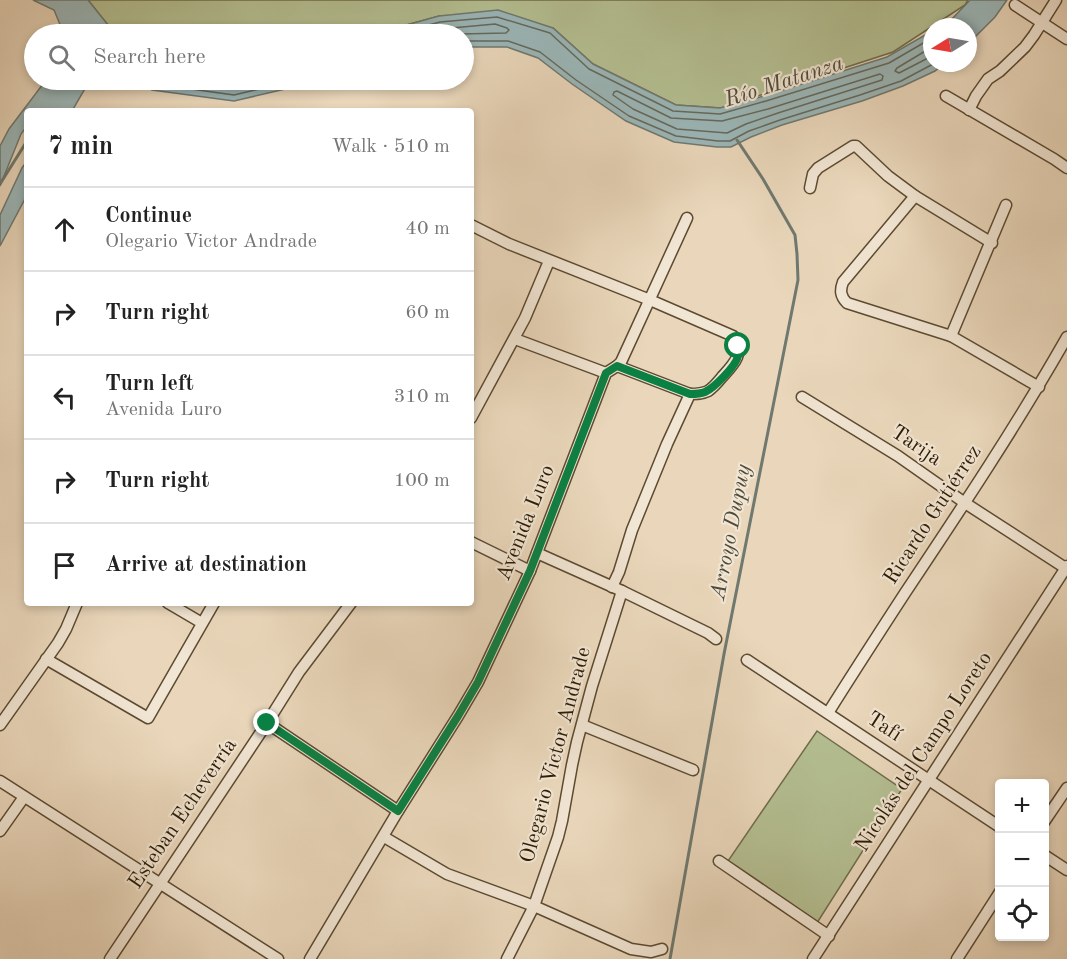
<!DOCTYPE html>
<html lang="en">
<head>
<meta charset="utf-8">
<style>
  body { margin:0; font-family:"Old Standard TT",serif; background:#f6f6f6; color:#222 }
  .controls { position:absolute; right:18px; bottom:18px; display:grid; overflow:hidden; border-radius:6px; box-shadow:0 3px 9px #0003 }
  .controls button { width:54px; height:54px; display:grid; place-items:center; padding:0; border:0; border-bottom:2px solid #e0e0e0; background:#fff; color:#222; font:30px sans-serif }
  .compass { position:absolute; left:923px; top:18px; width:54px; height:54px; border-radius:50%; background:#fff; box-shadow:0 3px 9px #0003; rotate:259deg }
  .stop { position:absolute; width:18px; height:18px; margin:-14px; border:4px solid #0b8043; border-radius:50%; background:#fff }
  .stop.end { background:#0b8043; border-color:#fff; box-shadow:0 2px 6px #0008 }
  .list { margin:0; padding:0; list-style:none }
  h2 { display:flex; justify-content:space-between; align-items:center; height:78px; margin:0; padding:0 24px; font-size:26px }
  h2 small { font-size:20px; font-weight:400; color:#767676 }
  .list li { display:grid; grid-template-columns:39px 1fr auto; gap:18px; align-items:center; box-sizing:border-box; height:84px; padding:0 24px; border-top:2px solid #e0e0e0 }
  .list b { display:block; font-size:22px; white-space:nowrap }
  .list p { margin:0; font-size:20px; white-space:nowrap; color:#767676 }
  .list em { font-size:20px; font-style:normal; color:#767676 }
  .icon { flex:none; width:33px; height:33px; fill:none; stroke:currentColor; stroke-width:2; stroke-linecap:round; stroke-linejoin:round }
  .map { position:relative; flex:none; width:1067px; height:959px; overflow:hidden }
  .search { position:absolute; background:#fff; box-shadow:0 3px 9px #0003; left:24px; top:24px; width:450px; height:66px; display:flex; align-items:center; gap:15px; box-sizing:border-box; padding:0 21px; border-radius:33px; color:#767676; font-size:22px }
  .panel { position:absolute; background:#fff; box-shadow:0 3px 9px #0003; left:24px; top:108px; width:450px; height:498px; border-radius:6px }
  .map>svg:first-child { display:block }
  .green { fill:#b4bf92; stroke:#706d4a; stroke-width:1.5 }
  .water { fill:#9bb7b9; stroke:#6f7970; stroke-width:1.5 }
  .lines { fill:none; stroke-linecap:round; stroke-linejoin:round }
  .shore { stroke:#64695e; stroke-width:1.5 }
  .stream { stroke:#6f7970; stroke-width:3 }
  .street-casing { stroke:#5c4a31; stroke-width:13 }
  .street { stroke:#f1e5d3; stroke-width:10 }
  .route { stroke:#0b8043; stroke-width:8 }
  .labels { text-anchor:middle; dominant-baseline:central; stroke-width:4.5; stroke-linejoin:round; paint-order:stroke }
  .street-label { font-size:21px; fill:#2c1b03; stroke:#f1e5d3 }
  .water-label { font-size:22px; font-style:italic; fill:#4d4a3a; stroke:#f1e5d3 }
</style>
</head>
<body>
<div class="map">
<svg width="1067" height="959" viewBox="0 0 1067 959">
  <rect width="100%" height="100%" fill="#ead7bb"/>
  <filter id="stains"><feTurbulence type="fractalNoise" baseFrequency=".00333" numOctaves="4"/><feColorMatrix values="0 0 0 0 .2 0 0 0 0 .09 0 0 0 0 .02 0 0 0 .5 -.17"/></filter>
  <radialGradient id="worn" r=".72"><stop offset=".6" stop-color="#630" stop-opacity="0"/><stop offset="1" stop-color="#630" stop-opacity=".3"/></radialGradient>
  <g class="green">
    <path d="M88 0H968L965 5 893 52 721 108 676 105 593 64 553 28 439 16 374 34H120L112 30Z"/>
    <path d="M817 731 902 789 817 923 728 861Z"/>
  </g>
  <g class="water">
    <path d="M33 0H88L112 30 120 34H64L54 10Z"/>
    <path d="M970 0H1007L995 17 968 44V27H938L953 18Z"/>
    <path d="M498 10 553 28 593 64 676 105 720 108 764 96 887 57 932 31V63H945L935 71 903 86 862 101 782 125 751 137 731 147H717L674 142 626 121 572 84 538 58 507 47H464V34H374L439 16Z"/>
    <path d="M46 80H90L72 111H27V126L21 134 0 186V146L9 129Z"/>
    <path d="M134 80H324L234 101 152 90Z"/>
    <path d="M27 161V195L0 246V215L22 168Z"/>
  </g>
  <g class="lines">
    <g class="shore">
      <path d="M395 34 440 22 497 17 550 33 589 69 673 111 720 114 766 101 889 63 932 38"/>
      <path d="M422 34 441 29 495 24 507 28 509 30 506 33 460 34"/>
      <path d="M464 41H508L540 52 576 80 629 116 676 136 718 141H730L749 131 780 120 860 95 901 81 935 63"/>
      <path d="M932 47 897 68 895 71 899 73 932 56"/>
      <path d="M880 74 883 76 882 80 778 113 746 124 727 133 677 129 633 109 613 95 614 92 617 91 671 118 722 121 768 109Z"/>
      <path d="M146 80 155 84 234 95 298 80"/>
      <path d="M176 80 233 87 265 80"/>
    </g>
    <g class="stream">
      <path d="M0 184 27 141"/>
      <path d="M670 959 724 654 798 280 797 254 795 235 763 179 737 140"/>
    </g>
    <defs>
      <g id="street">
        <path d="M1015 5 1067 39"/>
        <path d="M946 96 1054 159 1067 168"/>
        <path d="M969 110 976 96 988 79 1000 71 1025 47 1034 35 1056 0"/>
        <path d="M810 188 813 174 818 168 853 146H856L888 176 915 196 992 243"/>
        <path d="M915 196 843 282C840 290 840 296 847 303L951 336 1039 387"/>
        <path d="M471 225 509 244 650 300 733 336C746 353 733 365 722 377 718 382 714 387 708 391 702 394 697 394 690 394L667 444 632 530 619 572 612 587"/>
        <path d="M951 336 1006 205"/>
        <path d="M515 339 606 373"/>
        <path d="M617 366 690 394"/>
        <path d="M802 397 898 456 965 503 1067 569"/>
        <path d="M471 418 525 318 549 261"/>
        <path d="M471 542 530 571"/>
        <path d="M537 553 622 591 708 633 716 639"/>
        <path d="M168 603 202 623"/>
        <path d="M46 659 148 718 214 603"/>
        <path d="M747 660 1000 827"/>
        <path d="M828 713C853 673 879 633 905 593 961 509 1017 425 1067 337"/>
        <path d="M267 723 398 811"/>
        <path d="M0 725 58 643 66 629 77 603"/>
        <path d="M582 725 693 770"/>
        <path d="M0 781 278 959"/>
        <path d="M1044 822 1067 788"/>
        <path d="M0 831 24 797"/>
        <path d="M384 837 447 874 534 906 631 949 651 952 662 949"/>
        <path d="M1044 855 1067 870"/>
        <path d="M719 861 829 936"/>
        <path d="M110 959 267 723 299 672 351 603"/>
        <path d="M310 959 398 811 458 716 478 682 530 571 606 373 617 366 621 362 687 218"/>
        <path d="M507 959 534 906 558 837 562 821 572 765 577 742 592 686 622 591"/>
        <path d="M813 959 1067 566"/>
        <path d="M957 959 1000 892"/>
      </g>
    </defs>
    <use href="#street" class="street-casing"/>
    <use href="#street" class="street"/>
  </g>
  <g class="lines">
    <path class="route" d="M267 723 398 811 458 716 478 682 530 571 606 373 617 366 690 394C695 394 700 394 705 392 714 388 736 366 738 356 738 353 738 349 738 346"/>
  </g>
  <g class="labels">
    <g class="street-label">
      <text transform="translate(916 446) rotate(34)">Tarija</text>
      <text transform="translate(933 515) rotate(-57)">Ricardo Gutiérrez</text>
      <text transform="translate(526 523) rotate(-68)">Avenida Luro</text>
      <text transform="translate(884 727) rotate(33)">Tafí</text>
      <text transform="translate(924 752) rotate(-57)">Nicolás del Campo Loreto</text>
      <text transform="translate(556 755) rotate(-75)">Olegario Victor Andrade</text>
      <text transform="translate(183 814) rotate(-56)">Esteban Echeverría</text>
    </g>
    <g class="water-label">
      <text transform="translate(784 82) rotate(-18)">Río Matanza</text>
      <text transform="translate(731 532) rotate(-79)">Arroyo Dupuy</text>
    </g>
  </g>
  <rect width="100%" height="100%" filter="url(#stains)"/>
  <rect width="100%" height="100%" fill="url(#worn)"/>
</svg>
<div class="controls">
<button>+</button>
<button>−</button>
<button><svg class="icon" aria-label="locate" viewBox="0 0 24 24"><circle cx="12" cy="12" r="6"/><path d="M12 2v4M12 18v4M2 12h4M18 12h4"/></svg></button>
</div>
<svg class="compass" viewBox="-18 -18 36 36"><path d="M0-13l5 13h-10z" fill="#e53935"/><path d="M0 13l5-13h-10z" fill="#767676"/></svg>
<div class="stop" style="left:738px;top:346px"></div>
<div class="stop end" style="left:267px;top:723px"></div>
<div class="search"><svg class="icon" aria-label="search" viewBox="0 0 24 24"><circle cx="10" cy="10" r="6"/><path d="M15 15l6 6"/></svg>Search here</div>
<section class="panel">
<h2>7 min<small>Walk · 510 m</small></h2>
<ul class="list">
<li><svg class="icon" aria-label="ahead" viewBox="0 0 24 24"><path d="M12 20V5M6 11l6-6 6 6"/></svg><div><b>Continue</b><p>Olegario Victor Andrade</p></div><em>40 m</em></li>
<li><svg class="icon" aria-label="right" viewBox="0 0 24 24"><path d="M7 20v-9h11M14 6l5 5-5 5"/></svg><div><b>Turn right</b></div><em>60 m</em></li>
<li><svg class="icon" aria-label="left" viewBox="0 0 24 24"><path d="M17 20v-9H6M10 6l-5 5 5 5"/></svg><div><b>Turn left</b><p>Avenida Luro</p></div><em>310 m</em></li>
<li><svg class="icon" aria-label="right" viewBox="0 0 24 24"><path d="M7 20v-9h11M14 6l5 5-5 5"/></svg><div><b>Turn right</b></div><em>100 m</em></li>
<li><svg class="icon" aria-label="arrive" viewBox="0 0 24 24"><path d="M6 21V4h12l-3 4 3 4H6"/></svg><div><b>Arrive at destination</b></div></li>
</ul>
</section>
</div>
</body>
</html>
